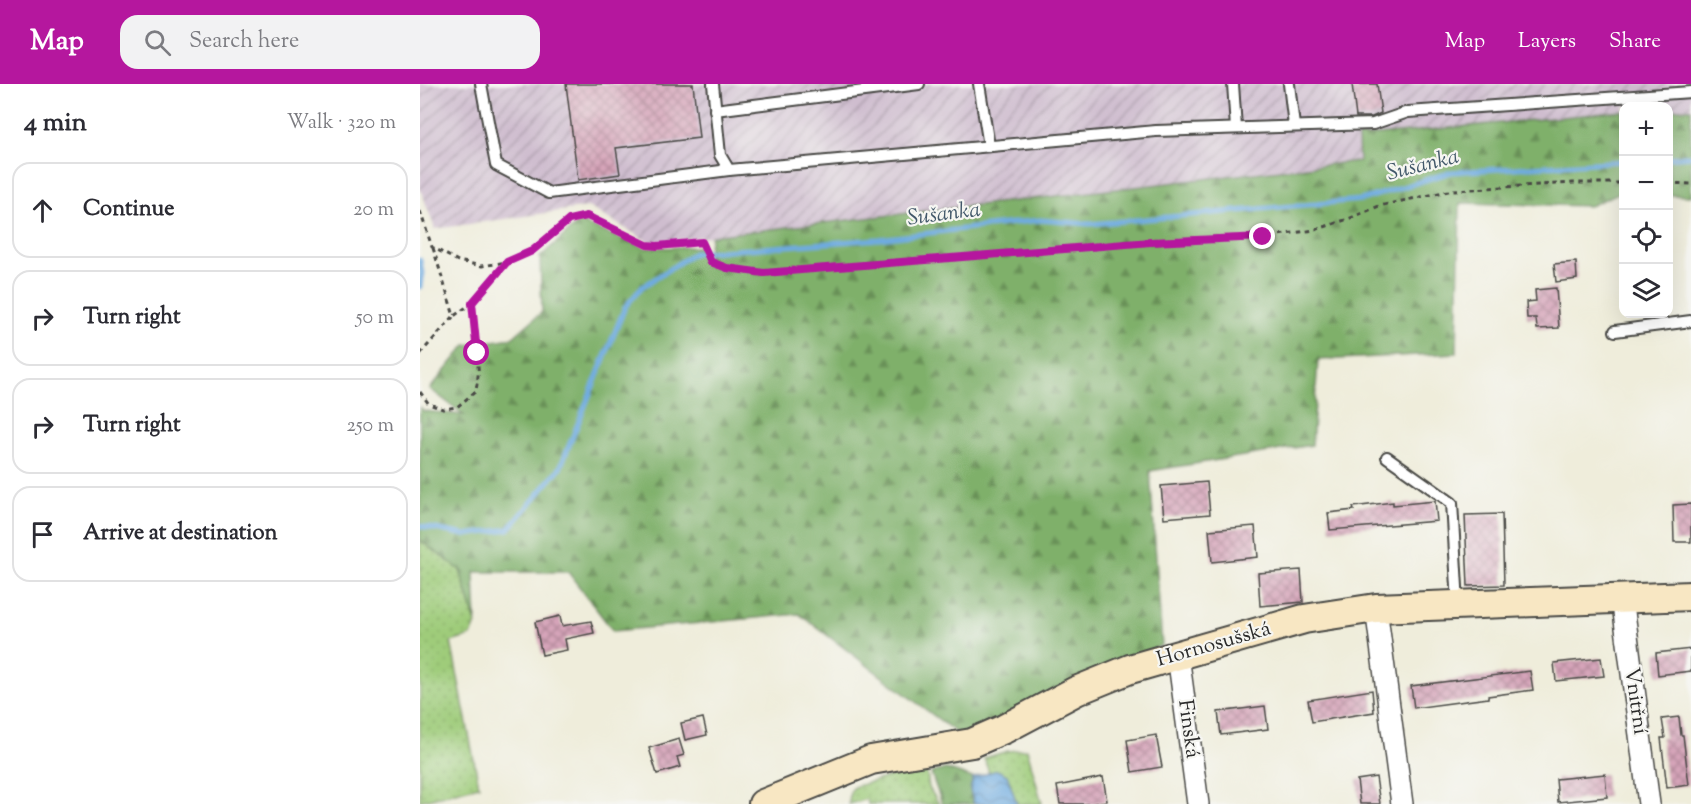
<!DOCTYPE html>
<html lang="en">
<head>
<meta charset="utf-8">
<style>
  body { margin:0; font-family:"Sorts Mill Goudy",serif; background:#f2f2f3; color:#2b2b33 }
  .controls { position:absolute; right:18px; top:18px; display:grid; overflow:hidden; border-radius:12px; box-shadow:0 6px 24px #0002 }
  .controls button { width:54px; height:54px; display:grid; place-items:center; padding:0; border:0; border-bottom:2px solid #e1e1e2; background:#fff; color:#2b2b33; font:30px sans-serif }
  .stop { position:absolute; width:18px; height:18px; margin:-14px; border:4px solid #b5179e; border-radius:50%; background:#fff }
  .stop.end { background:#b5179e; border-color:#fff; box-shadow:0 2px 6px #0008 }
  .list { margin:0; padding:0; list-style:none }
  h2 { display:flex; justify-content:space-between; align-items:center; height:78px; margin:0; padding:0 24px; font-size:26px }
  h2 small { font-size:20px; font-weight:400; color:#7c7c81 }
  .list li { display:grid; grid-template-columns:39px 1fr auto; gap:18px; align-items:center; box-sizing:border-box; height:96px; margin:0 12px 12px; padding:0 12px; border:2px solid #e1e1e2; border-radius:18px }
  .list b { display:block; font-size:22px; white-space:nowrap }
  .list em { font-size:20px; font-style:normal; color:#7c7c81 }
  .icon { flex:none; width:33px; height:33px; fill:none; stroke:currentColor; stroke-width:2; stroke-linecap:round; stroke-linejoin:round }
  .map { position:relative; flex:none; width:1271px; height:720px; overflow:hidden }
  header { display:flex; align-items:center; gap:36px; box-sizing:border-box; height:84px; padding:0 30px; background:#b5179e; color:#fff }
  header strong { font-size:28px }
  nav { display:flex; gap:33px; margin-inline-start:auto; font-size:21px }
  .search { width:420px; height:54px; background:#f2f2f3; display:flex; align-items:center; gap:15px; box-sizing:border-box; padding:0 21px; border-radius:18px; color:#7c7c81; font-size:22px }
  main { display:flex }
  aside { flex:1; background:#fff }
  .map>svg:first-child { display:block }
  .industrial { fill:url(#industrial-furrows) }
  .grass { fill:url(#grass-dots); stroke:#657c52; stroke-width:1.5 }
  .forest { fill:url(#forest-firs); stroke:#556e4a; stroke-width:1.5 }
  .water { fill:url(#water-waves); stroke:#4c6b86; stroke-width:1.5 }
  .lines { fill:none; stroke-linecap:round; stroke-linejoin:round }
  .stream { stroke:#6eabe0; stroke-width:5 }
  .building { fill:url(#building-cross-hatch) }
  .lane-casing { stroke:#484845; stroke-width:14 }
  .street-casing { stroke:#484845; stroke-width:24 }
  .secondary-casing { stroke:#484845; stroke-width:32 }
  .path { stroke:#484845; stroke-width:3; stroke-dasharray:4.5 4.5; stroke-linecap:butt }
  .lane { stroke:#fff; stroke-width:10 }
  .street { stroke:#fff; stroke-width:21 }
  .secondary { stroke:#f8e7c3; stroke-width:28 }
  .route { stroke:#b5179e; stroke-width:8 }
  .labels { text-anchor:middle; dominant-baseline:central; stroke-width:4.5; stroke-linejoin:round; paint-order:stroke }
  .street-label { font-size:21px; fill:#2b2b2b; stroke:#f6f6f2 }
  .water-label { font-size:22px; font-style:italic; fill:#42586a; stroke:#f6f6f2 }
</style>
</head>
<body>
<header>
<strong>Map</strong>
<div class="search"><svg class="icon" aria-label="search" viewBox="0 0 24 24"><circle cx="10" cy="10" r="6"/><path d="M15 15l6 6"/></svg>Search here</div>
<nav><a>Map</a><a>Layers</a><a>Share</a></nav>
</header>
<main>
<aside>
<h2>4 min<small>Walk · 320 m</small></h2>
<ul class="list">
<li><svg class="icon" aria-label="ahead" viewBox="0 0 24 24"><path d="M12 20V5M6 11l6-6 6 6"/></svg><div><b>Continue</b></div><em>20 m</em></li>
<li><svg class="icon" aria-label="right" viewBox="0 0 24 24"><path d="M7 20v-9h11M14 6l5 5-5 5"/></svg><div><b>Turn right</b></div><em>50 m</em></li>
<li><svg class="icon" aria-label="right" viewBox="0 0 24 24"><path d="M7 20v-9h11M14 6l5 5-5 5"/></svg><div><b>Turn right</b></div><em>250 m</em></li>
<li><svg class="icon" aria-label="arrive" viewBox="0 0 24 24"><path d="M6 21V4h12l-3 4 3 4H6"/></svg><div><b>Arrive at destination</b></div></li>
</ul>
</aside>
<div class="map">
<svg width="1271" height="720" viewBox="0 0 1271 720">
  <defs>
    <pattern id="industrial-furrows" width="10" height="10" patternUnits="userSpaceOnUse" patternTransform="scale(1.5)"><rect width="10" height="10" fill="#cfbdcf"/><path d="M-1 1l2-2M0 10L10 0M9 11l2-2" fill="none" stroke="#a89aa8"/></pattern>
    <pattern id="grass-dots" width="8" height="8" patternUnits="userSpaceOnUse" patternTransform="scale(1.5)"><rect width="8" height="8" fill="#9fcc7a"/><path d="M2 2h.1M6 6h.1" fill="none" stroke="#89af6a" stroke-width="1.8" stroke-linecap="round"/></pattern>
    <pattern id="forest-firs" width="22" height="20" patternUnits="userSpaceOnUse" patternTransform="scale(1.5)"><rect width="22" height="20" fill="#7fb06a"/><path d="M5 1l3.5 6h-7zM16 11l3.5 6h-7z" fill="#688f57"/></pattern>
    <pattern id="water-waves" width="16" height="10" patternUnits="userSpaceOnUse" patternTransform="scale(1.5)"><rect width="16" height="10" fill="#6eabe0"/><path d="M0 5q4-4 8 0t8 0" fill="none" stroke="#5b8bb6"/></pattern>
    <pattern id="building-cross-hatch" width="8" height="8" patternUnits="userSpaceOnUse" patternTransform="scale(1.5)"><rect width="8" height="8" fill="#d6a4b9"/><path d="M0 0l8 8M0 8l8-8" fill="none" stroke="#ae8697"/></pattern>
  </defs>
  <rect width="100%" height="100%" fill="#f6f6f2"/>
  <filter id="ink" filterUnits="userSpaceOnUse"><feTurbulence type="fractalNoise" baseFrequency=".0167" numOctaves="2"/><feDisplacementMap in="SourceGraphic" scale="12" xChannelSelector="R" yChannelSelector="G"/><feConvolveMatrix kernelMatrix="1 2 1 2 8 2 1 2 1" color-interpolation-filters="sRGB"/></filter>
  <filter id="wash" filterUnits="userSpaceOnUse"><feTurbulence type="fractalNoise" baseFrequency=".008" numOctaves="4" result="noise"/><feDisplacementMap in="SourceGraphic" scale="24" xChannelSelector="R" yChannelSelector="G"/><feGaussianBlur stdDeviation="1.35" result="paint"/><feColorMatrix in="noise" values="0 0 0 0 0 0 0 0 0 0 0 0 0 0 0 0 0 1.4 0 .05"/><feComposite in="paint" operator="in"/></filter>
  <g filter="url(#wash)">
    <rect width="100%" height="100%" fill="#efeddb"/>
    <path class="industrial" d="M0 0H1271V52L1249 54 1248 22H1204L1203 57 964 74 231 159 168 123 15 145 0 104Z"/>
    <g class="grass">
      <path d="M0 456 40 486 56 539 51 552 31 558 59 702 0 717Z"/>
      <path d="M607 665 622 720H597L587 691 577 686 569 689 564 674 588 667Z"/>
      <path d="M494 689H507L509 704 519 720H448L447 715 429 720 430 708 434 703 475 691Z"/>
    </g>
    <g class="forest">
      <path d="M1248 25H1271V112L1249 111Z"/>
      <path d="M1203 27V107L1170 122 1040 119 1037 269 898 276 892 361 730 387 742 561 542 653 379 530 193 547 148 488H54L56 539 40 486 0 456V323L4 327 44 331 10 305 46 261 92 254 122 228 120 173 159 138 225 164 279 163 286 179 291 152 939 77 938 53Z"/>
      <path d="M526 685 553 694 550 706 554 720H522L511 689Z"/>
    </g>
    <path class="water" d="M577 686 587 691 597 720H554L550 706 553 694Z"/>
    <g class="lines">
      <g class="stream">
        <path d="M1248 74 1271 72"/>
        <path d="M0 176 2 189 0 203"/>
        <path d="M0 442 45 451 89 445 140 384 205 223 222 203 274 169 459 155 620 136 670 140 941 116 1031 88 1204 77"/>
      </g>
    </g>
    <g id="blocks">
      <g class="building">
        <path d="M146 0H273L279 54 196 64 200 90 158 96Z"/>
        <path d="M932 0H957L961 29 952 33H936Z"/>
        <path d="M1156 178 1157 195 1136 198 1134 180Z"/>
        <path d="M1136 204 1139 244 1117 245 1116 234H1107L1106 218 1116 217 1115 206Z"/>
        <path d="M787 398 790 430 744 434 741 402Z"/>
        <path d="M1015 417 1017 437 910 446 908 429 934 426 933 423 973 418V421Z"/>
        <path d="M1271 420V458H1254L1253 421Z"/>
        <path d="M1082 430 1084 501 1048 502 1045 431Z"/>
        <path d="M835 442 838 473 792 478 789 446Z"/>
        <path d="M881 486 883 518 840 522 838 489Z"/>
        <path d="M140 532 142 542 171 537 174 549 145 555 147 566 122 571 115 538Z"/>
        <path d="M1271 565V587L1238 591 1236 569Z"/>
        <path d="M1181 574 1184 592 1136 597 1134 579Z"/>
        <path d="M1110 587 1113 606 1068 612V614L994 624 991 602Z"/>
        <path d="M952 606 954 628 892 638 888 616Z"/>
        <path d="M845 622 848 645 801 651 798 628Z"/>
        <path d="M1259 633 1261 651H1263L1269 701 1247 704 1241 654H1245L1242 635Z"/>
        <path d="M283 634 287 651 265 656 261 639Z"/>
        <path d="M736 651 742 683 712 688 707 656Z"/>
        <path d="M259 655 264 671 257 673 260 683 237 690 229 664Z"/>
        <path d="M1185 690 1187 713 1138 718 1136 695Z"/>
        <path d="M683 693 687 717 671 720H640L637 702Z"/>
        <path d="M956 693 960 720H940L937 696Z"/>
      </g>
    </g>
  </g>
  <g filter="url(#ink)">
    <use href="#blocks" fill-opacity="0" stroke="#484845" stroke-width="1.5"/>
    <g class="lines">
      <defs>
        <g id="lane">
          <path d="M61 0 76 81 129 109 309 86"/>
          <path d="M293 0 300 71 309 86 736 47 953 40 988 28 1271 8"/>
          <path d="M559 0 569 62"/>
          <path d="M813 0 816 44"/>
          <path d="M869 0 874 42"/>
          <path d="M295 26 499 0"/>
          <path d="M1195 247 1271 237"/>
          <path d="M967 373 1032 419 1038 520"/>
        </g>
        <g id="street">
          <path d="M1202 513 1229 720"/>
          <path d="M956 524 982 720"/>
          <path d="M758 571 778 720"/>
        </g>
        <path id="secondary" d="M343 720 451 676 552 659 584 645 656 607 710 585 884 535 956 524 1271 512"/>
      </defs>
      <use href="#lane" class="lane-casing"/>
      <use href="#street" class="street-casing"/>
      <use href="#secondary" class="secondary-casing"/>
      <g class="path">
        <path d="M1248 99 1271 100"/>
        <path d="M0 127 12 163 38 177 62 182 87 178 112 167 149 136 167 132 227 161 237 162 282 158 291 178 307 184 344 189 731 158 843 153 895 146 928 135 959 122 1033 106 1153 99H1204"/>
        <path d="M13 164 34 232 52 219 87 178"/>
        <path d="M0 270 34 232"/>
        <path d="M0 308 9 320 23 325 37 323 56 307C57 299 59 290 58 282 57 261 53 240 52 219"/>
      </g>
      <use href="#lane" class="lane"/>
      <use href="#street" class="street"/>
      <use href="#secondary" class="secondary"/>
    </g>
  </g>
  <g class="lines" filter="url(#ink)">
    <path class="route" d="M57 269 52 219 87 178 112 167 149 136 167 132 227 161 237 162 282 158 291 178 307 184 344 189 731 158 843 153"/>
  </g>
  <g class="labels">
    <g class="street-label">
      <text transform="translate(794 561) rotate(-16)">Hornosušská</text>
      <text transform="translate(1215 617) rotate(82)">Vnitřní</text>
      <text transform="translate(768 645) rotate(82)">Finská</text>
    </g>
    <g class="water-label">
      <text transform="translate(1003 82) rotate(-14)">Sušanka</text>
      <text transform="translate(524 131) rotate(-7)">Sušanka</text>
    </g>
  </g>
</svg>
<div class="controls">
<button>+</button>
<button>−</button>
<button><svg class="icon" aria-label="locate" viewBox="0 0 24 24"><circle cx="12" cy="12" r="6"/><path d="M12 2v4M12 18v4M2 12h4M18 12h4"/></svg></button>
<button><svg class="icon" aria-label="layers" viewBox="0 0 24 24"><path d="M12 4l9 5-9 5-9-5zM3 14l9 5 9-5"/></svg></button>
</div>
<div class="stop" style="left:57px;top:269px"></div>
<div class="stop end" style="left:843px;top:153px"></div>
</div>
</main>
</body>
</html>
